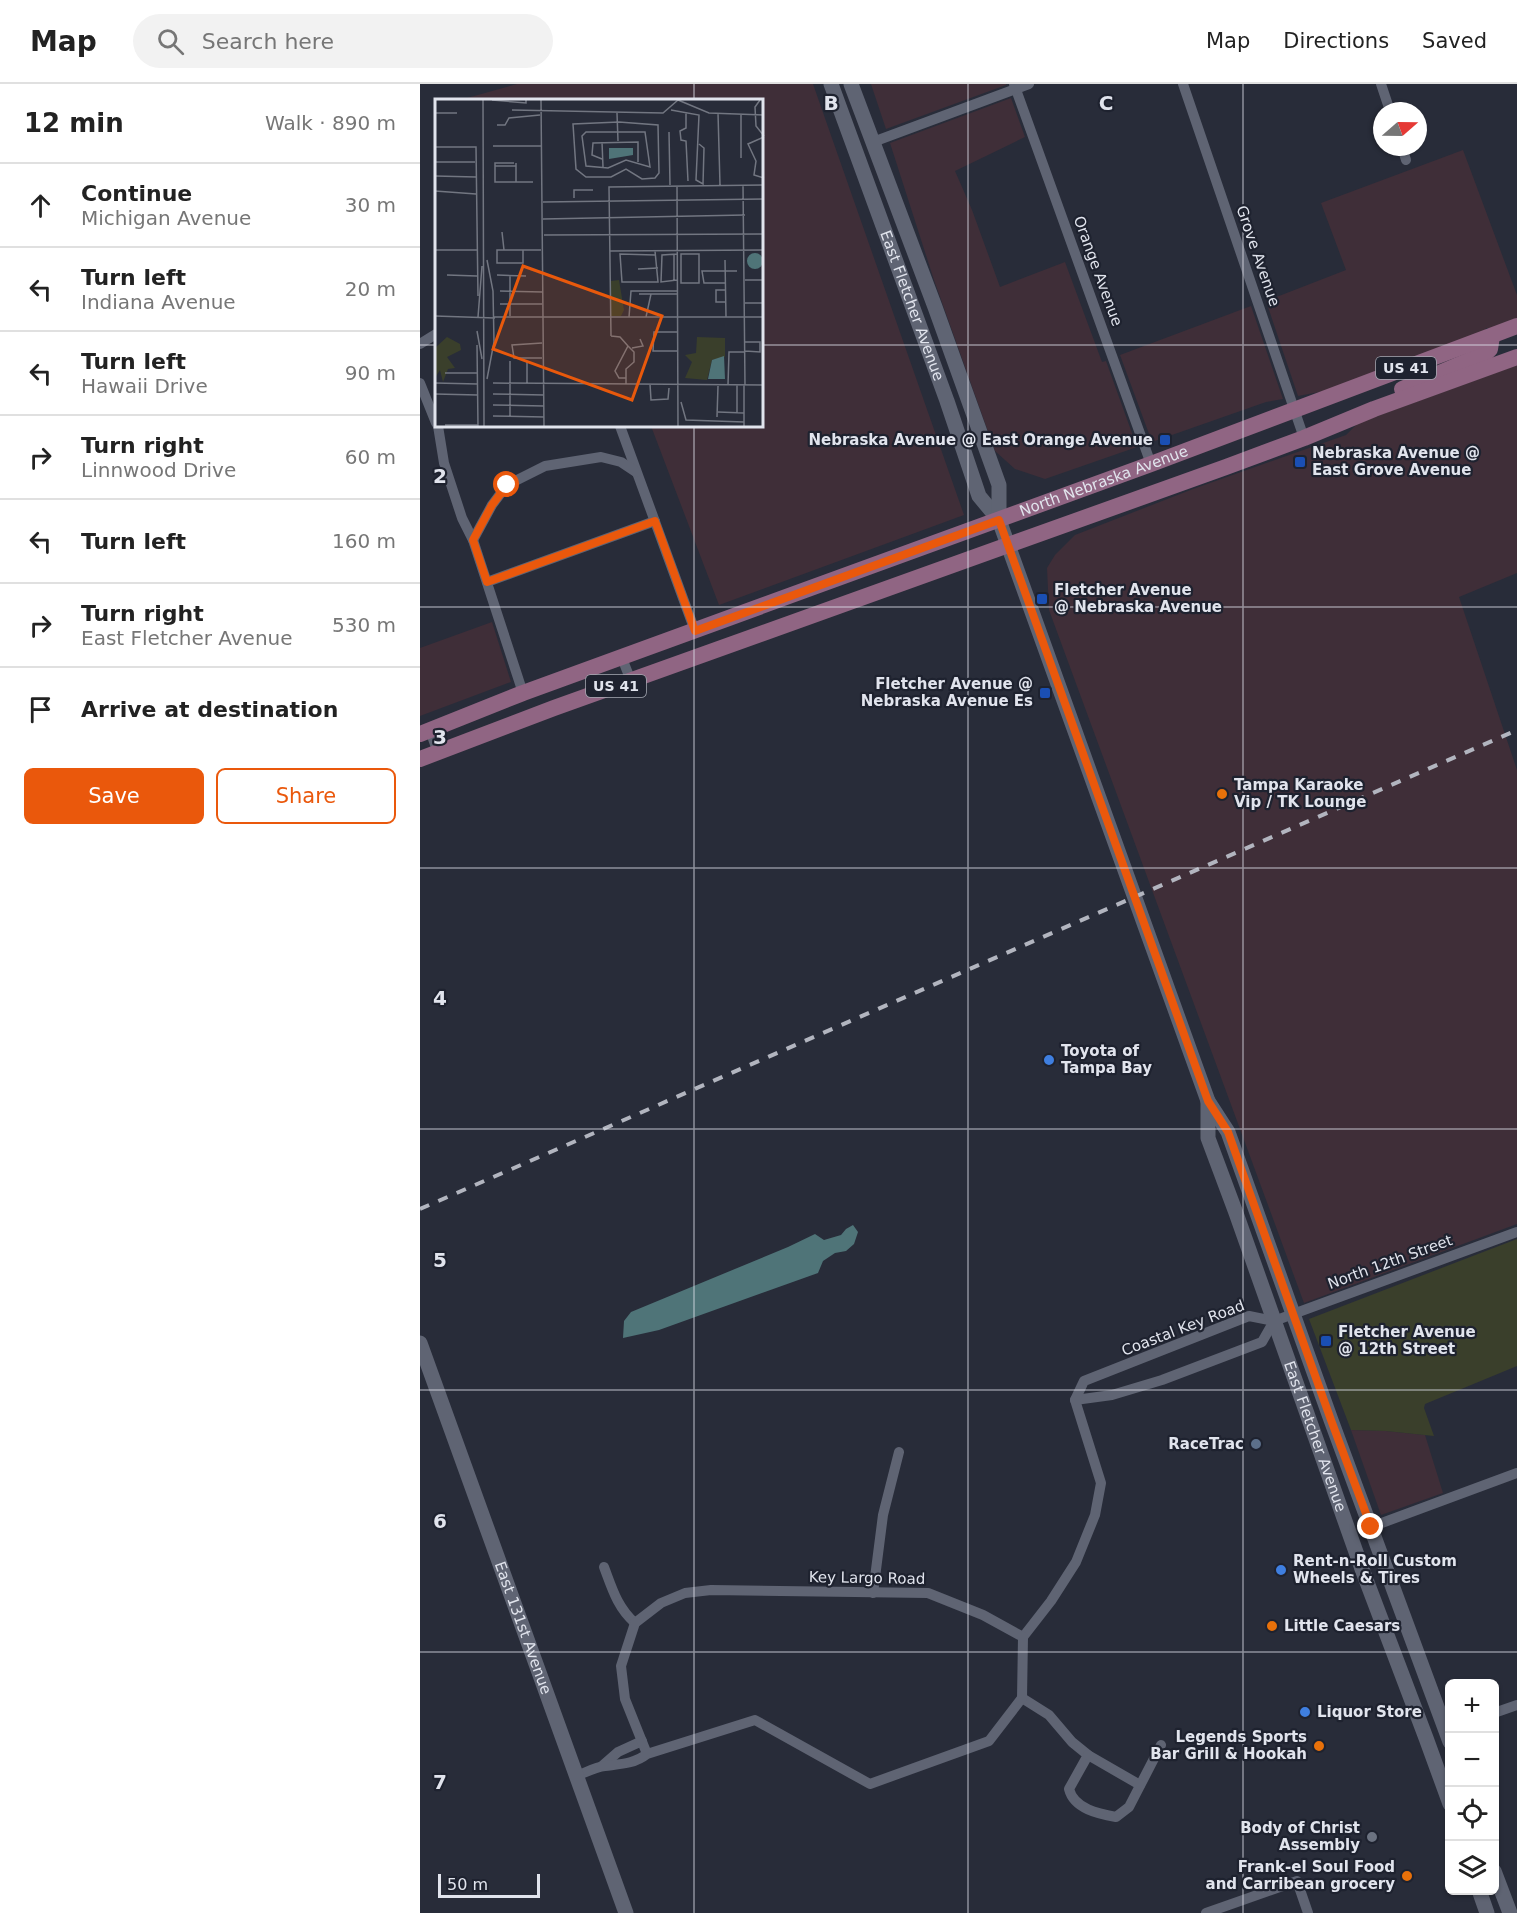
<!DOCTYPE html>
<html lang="en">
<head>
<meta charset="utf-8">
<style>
  body { margin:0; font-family:"DejaVu Sans",sans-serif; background:#f2f2f2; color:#222 }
  .controls { position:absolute; right:18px; bottom:18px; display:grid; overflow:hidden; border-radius:9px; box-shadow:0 2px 4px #0004 }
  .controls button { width:54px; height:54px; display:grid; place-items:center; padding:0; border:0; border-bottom:2px solid #e0e0e0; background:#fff; color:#222; font:30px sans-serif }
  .compass { position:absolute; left:953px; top:18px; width:54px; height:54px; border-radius:50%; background:#fff; box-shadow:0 2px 4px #0004; rotate:70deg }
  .scale { position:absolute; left:18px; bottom:15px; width:102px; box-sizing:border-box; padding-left:6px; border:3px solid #e1e4ed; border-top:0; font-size:16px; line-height:21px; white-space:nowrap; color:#e1e4ed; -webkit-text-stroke:4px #1e222f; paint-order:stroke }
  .stop { position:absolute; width:18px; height:18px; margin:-14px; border:4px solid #ea580c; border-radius:50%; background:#fff }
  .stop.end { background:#ea580c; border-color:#fff; box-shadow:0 2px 6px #0008 }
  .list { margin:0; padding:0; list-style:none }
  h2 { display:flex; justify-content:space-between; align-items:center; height:78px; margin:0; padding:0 24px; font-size:26px }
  h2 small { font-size:20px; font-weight:400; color:#767676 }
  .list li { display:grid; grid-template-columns:39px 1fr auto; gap:18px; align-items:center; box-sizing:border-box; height:84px; padding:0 24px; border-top:2px solid #e0e0e0 }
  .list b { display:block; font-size:22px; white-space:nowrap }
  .list p { margin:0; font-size:20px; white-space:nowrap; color:#767676 }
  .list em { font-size:20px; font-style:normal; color:#767676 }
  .actions { display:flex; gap:12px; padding:18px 24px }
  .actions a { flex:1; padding:14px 0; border:2px solid #ea580c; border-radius:9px; text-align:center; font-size:21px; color:#ea580c }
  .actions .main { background:#ea580c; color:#fff }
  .icon { flex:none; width:33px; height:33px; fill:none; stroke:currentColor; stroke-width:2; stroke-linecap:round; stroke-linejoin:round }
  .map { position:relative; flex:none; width:1097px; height:1829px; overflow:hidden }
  header { display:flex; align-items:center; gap:36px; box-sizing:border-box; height:84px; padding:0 30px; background:#fff; border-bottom:2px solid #e0e0e0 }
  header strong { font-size:28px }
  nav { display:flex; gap:33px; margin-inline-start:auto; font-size:21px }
  .search { width:420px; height:54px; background:#f2f2f2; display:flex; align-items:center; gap:15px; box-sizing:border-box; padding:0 21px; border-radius:33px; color:#767676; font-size:22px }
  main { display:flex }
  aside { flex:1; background:#fff }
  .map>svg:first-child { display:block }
  .commercial { fill:#3f2e38 }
  .green { fill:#3a3f2b }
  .water { fill:#4f7478 }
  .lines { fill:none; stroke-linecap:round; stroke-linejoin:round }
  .street { stroke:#5f6473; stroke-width:10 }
  .secondary { stroke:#5f6473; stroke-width:15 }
  .primary { stroke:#906583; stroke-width:16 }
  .rail { stroke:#b2b5bf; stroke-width:4; stroke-dasharray:10 10; stroke-linecap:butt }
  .route { stroke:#ea580c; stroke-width:8 }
  .grid { fill:none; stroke:#e1e4ed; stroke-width:1.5; stroke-opacity:0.55 }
  .transit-dot { fill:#1a4fb4; stroke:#1e222f; stroke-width:2 }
  .food-dot { fill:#e8710a; stroke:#1e222f; stroke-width:2 }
  .shop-dot { fill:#3f7fe0; stroke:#1e222f; stroke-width:2 }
  .service-dot { fill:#5c6f8a; stroke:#1e222f; stroke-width:2 }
  .worship-dot { fill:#6b7280; stroke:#1e222f; stroke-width:2 }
  .labels { text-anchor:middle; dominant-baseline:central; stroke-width:4.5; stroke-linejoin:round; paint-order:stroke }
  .shield { fill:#1e222f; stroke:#a6aab4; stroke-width:1.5 }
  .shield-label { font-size:14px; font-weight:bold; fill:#e1e4ed }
  .street-label { font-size:15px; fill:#e1e4ed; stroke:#1e222f }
  .poi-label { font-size:15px; font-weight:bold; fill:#e1e4ed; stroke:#1e222f; text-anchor:start }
  .inset-road { fill:none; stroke:#727681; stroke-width:1.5 }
  .view { fill:#e8590c; fill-opacity:0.15; stroke:#e8590c; stroke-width:3 }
  .inset-edge { fill:none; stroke:#e1e4ed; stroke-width:3 }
  .grid-label { font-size:20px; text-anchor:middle; font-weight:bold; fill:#e1e4ed; stroke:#1e222f; stroke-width:4.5; stroke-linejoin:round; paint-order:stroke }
</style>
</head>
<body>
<header>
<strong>Map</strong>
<div class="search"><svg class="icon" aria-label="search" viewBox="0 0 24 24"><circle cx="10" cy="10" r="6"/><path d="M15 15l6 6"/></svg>Search here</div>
<nav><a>Map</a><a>Directions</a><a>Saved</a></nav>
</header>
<main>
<aside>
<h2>12 min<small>Walk · 890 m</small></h2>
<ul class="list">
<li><svg class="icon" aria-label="ahead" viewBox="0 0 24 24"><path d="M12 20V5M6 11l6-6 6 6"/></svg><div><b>Continue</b><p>Michigan Avenue</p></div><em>30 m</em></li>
<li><svg class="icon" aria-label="left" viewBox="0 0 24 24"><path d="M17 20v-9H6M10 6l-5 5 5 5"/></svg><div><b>Turn left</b><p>Indiana Avenue</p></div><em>20 m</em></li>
<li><svg class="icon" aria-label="left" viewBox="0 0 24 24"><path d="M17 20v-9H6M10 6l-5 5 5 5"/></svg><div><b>Turn left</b><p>Hawaii Drive</p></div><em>90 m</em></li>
<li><svg class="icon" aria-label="right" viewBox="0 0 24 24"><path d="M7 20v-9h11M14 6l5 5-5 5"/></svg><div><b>Turn right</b><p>Linnwood Drive</p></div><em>60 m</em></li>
<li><svg class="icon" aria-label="left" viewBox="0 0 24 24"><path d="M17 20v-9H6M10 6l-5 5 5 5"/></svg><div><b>Turn left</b></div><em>160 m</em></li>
<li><svg class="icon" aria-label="right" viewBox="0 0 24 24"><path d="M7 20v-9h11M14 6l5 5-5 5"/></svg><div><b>Turn right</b><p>East Fletcher Avenue</p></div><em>530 m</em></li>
<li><svg class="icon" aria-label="arrive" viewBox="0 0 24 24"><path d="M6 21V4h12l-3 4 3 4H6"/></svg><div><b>Arrive at destination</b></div></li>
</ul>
<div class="actions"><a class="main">Save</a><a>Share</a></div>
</aside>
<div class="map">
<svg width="1097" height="1829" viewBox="0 0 1097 1829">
  <rect width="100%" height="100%" fill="#282c39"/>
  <g class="commercial">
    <path d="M97 0H393L544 431 299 521 231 342H342V16H40Z"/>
    <path d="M451 0H586V1L466 45Z"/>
    <path d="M591 14 605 53 535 87 552 126 580 203 645 178 682 278 686 277 717 363 625 395 595 385 575 367 514 196 470 59Z"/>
    <path d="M1043 66 1097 211V235L1072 244H1066L1065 247 910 306 878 312 846 217 926 186 901 119Z"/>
    <path d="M831 222 863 315 846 318 732 358 700 271Z"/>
    <path d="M1097 281V489L1039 513 1097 686V1140L884 1219 629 526 627 484 635 471 655 451 773 405 926 351 938 339Z"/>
    <path d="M72 538 91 598 0 632V564Z"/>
    <path d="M931 1346 966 1347 1005 1351 1023 1409 961 1431Z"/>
  </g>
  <path class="green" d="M1097 1155V1282L1005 1320 1004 1324 1014 1352 966 1347 931 1346 889 1235Z"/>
  <path class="water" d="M433 1141 438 1148 434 1160 426 1167 415 1169 403 1177 398 1189 239 1246 203 1254 204 1237 211 1228 368 1163 395 1150 404 1156 421 1151 426 1145Z"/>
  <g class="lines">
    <g class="street">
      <path d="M594 0 731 380"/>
      <path d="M763 0 884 354"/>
      <path d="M961 0 970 27"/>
      <path d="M453 58 609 0"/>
      <path d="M982 63 986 76"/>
      <path d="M0 260 16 250"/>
      <path d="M0 299 16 339"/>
      <path d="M18 342 24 379 42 434 53 456 103 609"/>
      <path d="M200 342 275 547"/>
      <path d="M53 456 72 421 87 401 125 382 181 373 201 378 216 388"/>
      <path d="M67 498 235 437"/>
      <path d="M202 574 211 597"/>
      <path d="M10 646 18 669"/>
      <path d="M854 1237 1097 1148"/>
      <path d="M655 1316 692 1311 742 1296 842 1258 854 1237"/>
      <path d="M951 1443 1097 1389"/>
      <path d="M184 1483C192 1504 197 1523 215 1539"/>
      <path d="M453 1509 463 1431 479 1368"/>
      <path d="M603 1553 631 1517 656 1478 675 1431 681 1399 655 1316 664 1297 829 1232 854 1237"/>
      <path d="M602 1614 629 1631 652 1658 668 1671 649 1705C654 1725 679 1730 696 1733L709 1723 741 1661"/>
      <path d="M1074 1629 1097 1621"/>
      <path d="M668 1671 720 1701"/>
      <path d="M182 1682 198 1668 222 1657"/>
      <path d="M156 1692C165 1689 175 1683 185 1682 201 1680 214 1680 227 1670L335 1636 450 1700 569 1657 602 1614 603 1553 563 1531 508 1509 291 1506 265 1509 241 1519 215 1539 201 1582 205 1615 227 1670"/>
      <path d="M786 1829 877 1797 888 1829"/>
    </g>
    <g class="secondary">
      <path id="s1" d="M411 0 527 317 559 412 579 436"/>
      <path d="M431 0 515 223 579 401V436L788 1017 808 1048 911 1336 1030 1658"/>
      <path id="s2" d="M788 1017V1054L816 1129 942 1485 1006 1654 1030 1720"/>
      <path id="s3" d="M0 1259 206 1829"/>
      <path d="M1074 1787 1090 1829"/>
      <path d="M1059 1806 1067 1829"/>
    </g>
    <g class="primary">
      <path d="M982 305 1066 269 1070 265 1072 252"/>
      <path id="s4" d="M0 650 103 609 731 380 1097 242"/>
      <path d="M0 675 134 624 806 383 884 354 954 325 1097 273"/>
    </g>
    <path class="rail" d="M0 1125 1097 646"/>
  </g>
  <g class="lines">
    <path class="route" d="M87 401 72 421 53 456 67 498 235 437 275 547 579 436 788 1017 808 1048 911 1336 951 1443"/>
  </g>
  <path class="grid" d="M274 0V16M548 0V1829M823 0V1829M0 261H16M342 261H1097M274 342V1829M0 523H1097M0 784H1097M0 1045H1097M0 1306H1097M0 1568H1097"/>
  <g class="transit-dot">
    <rect x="739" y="350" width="12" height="12" rx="3"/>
    <rect x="874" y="372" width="12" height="12" rx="3"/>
    <rect x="616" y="509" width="12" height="12" rx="3"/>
    <rect x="619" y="603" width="12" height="12" rx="3"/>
    <rect x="900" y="1251" width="12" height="12" rx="3"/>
  </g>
  <g class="food-dot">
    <circle cx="802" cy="710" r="6"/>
    <circle cx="852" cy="1542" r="6"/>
    <circle cx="899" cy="1662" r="6"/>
    <circle cx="987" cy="1792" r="6"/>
  </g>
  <g class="shop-dot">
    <circle cx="629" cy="976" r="6"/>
    <circle cx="861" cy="1486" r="6"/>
    <circle cx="885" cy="1628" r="6"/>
  </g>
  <circle class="service-dot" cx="836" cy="1360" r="6"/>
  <circle class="worship-dot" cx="952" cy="1753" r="6"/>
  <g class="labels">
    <g class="shield">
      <rect x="956" y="273" width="60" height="22" rx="4.5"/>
      <rect x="166" y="591" width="60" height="22" rx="4.5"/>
    </g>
    <g class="shield-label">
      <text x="986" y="284">US 41</text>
      <text x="196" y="602">US 41</text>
    </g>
    <g class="street-label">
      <text transform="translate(838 172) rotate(71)">Grove Avenue</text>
      <text transform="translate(678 187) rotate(70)">Orange Avenue</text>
      <text stroke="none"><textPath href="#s1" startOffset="236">East Fletcher Avenue</textPath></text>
      <text stroke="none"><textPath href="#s4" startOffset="729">North Nebraska Avenue</textPath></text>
      <text transform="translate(970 1178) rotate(-20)">North 12th Street</text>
      <text transform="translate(763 1244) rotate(-21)">Coastal Key Road</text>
      <text stroke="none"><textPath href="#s2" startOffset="354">East Fletcher Avenue</textPath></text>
      <text transform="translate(447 1494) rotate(1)">Key Largo Road</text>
      <text stroke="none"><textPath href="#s3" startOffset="303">East 131st Avenue</textPath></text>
    </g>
    <g class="poi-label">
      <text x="733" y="356" text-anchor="end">Nebraska Avenue @ East Orange Avenue</text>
      <text x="892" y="369">Nebraska Avenue @<tspan x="892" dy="17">East Grove Avenue</tspan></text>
      <text x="634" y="506">Fletcher Avenue<tspan x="634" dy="17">@ Nebraska Avenue</tspan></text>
      <text x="613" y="600" text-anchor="end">Fletcher Avenue @<tspan x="613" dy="17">Nebraska Avenue Es</tspan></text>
      <text x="814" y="701">Tampa Karaoke<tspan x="814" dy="17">Vip / TK Lounge</tspan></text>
      <text x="641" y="967">Toyota of<tspan x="641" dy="17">Tampa Bay</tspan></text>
      <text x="918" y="1248">Fletcher Avenue<tspan x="918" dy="17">@ 12th Street</tspan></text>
      <text x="824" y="1360" text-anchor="end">RaceTrac</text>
      <text x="873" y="1477">Rent-n-Roll Custom<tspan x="873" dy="17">Wheels &amp; Tires</tspan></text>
      <text x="864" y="1542">Little Caesars</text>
      <text x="897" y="1628">Liquor Store</text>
      <text x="887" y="1653" text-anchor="end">Legends Sports<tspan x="887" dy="17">Bar Grill &amp; Hookah</tspan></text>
      <text x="940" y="1744" text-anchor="end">Body of Christ<tspan x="940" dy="17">Assembly</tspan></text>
      <text x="975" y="1783" text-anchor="end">Frank-el Soul Food<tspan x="975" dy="17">and Carribean grocery</tspan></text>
    </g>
  </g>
  <g transform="translate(15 15)">
    <rect width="328" height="328" fill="#282c39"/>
    <path d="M184 181 189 211 186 217H176V182ZM12 238 25 245 26 251 12 258 20 269 13 270 8 283 5 271 0 279V249ZM262 238 290 239V258L277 261 272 281 250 279 257 263 250 256 261 254Z" fill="#3a3f2b"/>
    <path d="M198 49V56L174 60V49ZM312 162a8 8 0 1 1 16 0a8 8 0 1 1-16 0ZM289 257 290 280H273L277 261Z" fill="#4f7478"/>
    <path class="inset-road" d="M48 1 49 328M57 1 91 4V1M106 1 109 328M243 1 274 14 329 16M325 1 320 8 321 27 329 37M77 11 228 14 243 1M236 11 264 16 261 81 268 85 269 49 264 45M0 14H22M182 14 183 42M251 14V29L245 32 246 41 251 42 253 82M283 14 285 86M306 16V59M184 23 223 26 224 74 220 79 207 80 191 70 176 78H151L141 70 138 25ZM62 26H70L74 19 105 16M151 33H210L215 68 191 61 173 69 151 67 147 37ZM234 33 235 86M329 38 313 45 321 62 319 76 329 79M167 43 168 68M58 47H107M0 48H41L43 197M167 60 157 56 158 44 203 43V63M0 63H40M79 64H60V83H98M60 67H81M0 77 41 78M81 83V64M308 86 310 286M242 87 243 328M0 92 41 95M139 99V91H158M108 103 329 100M108 120 310 116M67 133 69 151M109 136 329 135M0 151H42M88 151V164H62V151H106M175 152 329 151M220 152 223 183H187L185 155 220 156M239 155V182M242 155 227 156 226 183 242 181M246 155H264V184H246ZM52 161 58 192 59 243 52 280M290 161 291 218M203 170 223 169M12 176 42 177M62 176 91 177M310 181H329M290 184H269L267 172H302M290 191H281V203H290M65 192 108 193M204 195H242M310 204H329M65 205H107M0 217 60 219M75 217V177M43 218 47 167M59 218H329M194 218 196 192H242M211 218 216 195M42 232 47 260M242 233H219L218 252H243M176 237 174 88 329 86M176 237 185 238 193 247M310 243H325V253L310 252M42 246 43 328M197 249 208 247 205 240M107 259H79L77 246 107 244M75 262V317M10 274H42M0 284 43 285M58 284 329 286M92 285V263M191 285V270L199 263V253L193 247 180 272 184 279H191M215 285 216 301 233 300 234 289M293 286 294 253H310M0 295 43 296M58 295 109 296M246 303 251 321 309 323M58 306 109 307M283 313 309 314M302 314V286M58 317 109 318M282 318 283 287M10 326H43M309 328V286"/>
    <path class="view" d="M88 167 227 217 197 301 58 250Z"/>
    <rect width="328" height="328" class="inset-edge"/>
  </g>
  <g class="grid-label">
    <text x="411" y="26">B</text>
    <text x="686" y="26">C</text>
    <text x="20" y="399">2</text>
    <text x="20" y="660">3</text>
    <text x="20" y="921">4</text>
    <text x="20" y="1183">5</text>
    <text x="20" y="1444">6</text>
    <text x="20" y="1705">7</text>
  </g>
</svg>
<div class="controls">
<button>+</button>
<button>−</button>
<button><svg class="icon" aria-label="locate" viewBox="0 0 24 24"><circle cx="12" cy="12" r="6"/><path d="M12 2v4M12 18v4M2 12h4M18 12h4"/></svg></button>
<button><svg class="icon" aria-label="layers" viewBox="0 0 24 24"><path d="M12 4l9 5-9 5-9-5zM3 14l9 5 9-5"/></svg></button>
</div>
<svg class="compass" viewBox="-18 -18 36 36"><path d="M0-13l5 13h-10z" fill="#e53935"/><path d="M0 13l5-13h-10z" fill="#767676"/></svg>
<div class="scale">50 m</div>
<div class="stop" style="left:87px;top:401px"></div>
<div class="stop end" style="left:951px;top:1443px"></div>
</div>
</main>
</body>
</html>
